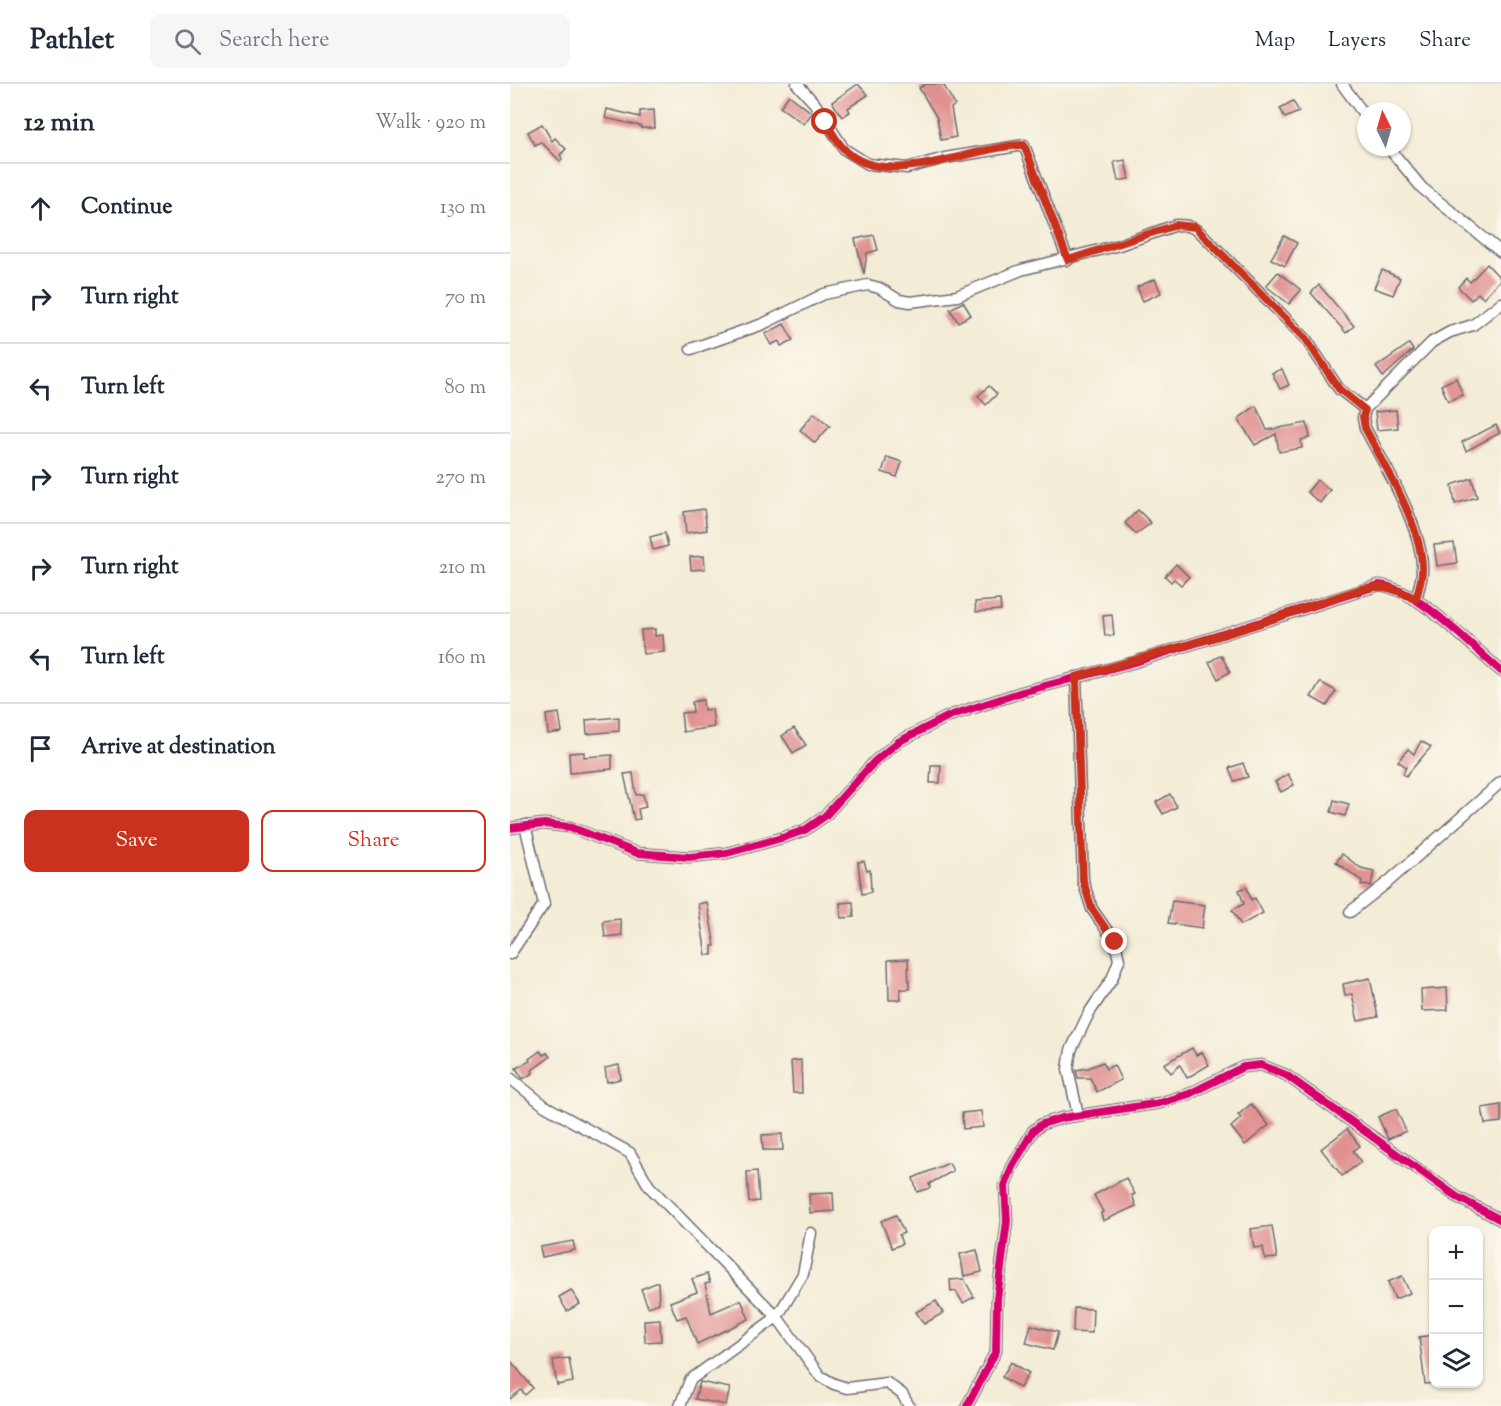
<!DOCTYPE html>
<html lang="en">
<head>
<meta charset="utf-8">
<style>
  body { margin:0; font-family:"Sorts Mill Goudy",serif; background:#f6f6f7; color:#1f2937 }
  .controls { position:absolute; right:18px; bottom:18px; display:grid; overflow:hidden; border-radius:12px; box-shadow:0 2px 4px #0004 }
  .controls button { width:54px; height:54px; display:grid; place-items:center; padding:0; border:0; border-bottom:2px solid #e0e1e3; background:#fff; color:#1f2937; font:30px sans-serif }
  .compass { position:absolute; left:847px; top:18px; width:54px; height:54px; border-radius:50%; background:#fff; box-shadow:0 2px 4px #0004; rotate:355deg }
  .stop { position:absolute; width:18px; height:18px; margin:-14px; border:4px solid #c8321e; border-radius:50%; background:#fff }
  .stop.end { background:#c8321e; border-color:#fff; box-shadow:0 2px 6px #0008 }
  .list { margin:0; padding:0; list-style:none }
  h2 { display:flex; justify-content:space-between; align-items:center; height:78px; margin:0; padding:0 24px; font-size:26px }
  h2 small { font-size:20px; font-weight:400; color:#747a83 }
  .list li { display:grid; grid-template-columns:39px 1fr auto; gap:18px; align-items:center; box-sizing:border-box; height:90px; padding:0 24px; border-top:2px solid #e0e1e3 }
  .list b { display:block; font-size:22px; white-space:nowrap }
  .list em { font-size:20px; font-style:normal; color:#747a83 }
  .actions { display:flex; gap:12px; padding:18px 24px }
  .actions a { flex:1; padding:14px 0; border:2px solid #c8321e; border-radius:12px; text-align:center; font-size:21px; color:#c8321e }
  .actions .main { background:#c8321e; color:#fff }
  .icon { flex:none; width:33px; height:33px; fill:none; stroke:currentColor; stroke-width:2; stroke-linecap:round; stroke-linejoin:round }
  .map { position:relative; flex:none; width:991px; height:1322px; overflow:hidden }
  header { display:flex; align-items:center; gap:36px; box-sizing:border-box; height:84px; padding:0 30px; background:#fff; border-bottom:2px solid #e0e1e3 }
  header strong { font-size:28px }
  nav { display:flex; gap:33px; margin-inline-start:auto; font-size:21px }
  .search { width:420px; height:54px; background:#f6f6f7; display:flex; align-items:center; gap:15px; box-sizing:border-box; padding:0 21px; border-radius:12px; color:#747a83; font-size:22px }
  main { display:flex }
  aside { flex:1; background:#fff }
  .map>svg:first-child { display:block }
  .building { fill:#e09291 }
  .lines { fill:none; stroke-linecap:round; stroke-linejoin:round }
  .minor-casing { stroke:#6b6971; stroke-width:13 }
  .minor { stroke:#fff; stroke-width:10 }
  .cycleway-casing { stroke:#fbf7ec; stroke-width:11 }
  .cycleway { stroke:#d6006c; stroke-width:8 }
  .route { stroke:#c8321e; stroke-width:8 }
</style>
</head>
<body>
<header>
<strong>Pathlet</strong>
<div class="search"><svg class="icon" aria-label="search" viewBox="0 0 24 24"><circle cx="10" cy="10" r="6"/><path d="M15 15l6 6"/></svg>Search here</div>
<nav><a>Map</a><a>Layers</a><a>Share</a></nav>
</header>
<main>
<aside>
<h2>12 min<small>Walk · 920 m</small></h2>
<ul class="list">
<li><svg class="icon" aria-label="ahead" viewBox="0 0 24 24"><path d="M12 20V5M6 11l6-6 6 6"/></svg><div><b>Continue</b></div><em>130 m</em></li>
<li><svg class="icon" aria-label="right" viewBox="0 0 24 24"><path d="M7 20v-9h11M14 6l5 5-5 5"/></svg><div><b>Turn right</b></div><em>70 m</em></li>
<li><svg class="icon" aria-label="left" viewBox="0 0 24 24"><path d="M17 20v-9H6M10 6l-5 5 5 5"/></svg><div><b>Turn left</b></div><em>80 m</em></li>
<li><svg class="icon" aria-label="right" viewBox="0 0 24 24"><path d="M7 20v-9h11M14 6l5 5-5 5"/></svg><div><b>Turn right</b></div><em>270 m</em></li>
<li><svg class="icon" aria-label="right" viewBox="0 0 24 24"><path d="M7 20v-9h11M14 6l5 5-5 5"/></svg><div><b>Turn right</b></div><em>210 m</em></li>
<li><svg class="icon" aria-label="left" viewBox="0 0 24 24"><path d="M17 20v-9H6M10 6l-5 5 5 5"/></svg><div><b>Turn left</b></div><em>160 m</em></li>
<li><svg class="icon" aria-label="arrive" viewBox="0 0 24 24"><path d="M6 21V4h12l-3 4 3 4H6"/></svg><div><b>Arrive at destination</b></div></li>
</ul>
<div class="actions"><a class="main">Save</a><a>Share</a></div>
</aside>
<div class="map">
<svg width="991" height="1322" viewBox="0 0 991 1322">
  <rect width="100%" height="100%" fill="#fbf7ec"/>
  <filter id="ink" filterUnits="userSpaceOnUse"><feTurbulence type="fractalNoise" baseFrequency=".0167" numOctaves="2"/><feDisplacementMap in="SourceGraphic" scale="12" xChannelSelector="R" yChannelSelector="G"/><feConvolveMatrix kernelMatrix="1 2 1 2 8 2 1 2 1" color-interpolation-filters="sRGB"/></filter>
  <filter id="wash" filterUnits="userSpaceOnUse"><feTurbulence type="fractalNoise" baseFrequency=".008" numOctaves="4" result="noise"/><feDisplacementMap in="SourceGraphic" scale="24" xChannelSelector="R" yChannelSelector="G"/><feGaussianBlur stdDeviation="1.35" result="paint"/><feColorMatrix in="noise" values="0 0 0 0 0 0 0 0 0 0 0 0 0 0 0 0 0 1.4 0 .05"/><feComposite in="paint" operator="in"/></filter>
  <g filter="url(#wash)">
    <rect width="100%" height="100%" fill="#f3ecd6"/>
    <g id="blocks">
      <g class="building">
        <path d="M348 0 358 11 338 24 340 28 332 33 322 18Z"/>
        <path d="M416 0H433L445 21 441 24 446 53 431 56 427 34 409 4Z"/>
        <path d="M279 11 302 29 294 40 270 23Z"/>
        <path d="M783 17 789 28 775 34 770 24Z"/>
        <path d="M97 25 130 33V27L144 26 145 44H131V42L95 34Z"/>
        <path d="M32 40 42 57 45 54 56 65 50 71 52 75 50 77 31 58 25 61 18 48Z"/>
        <path d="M615 76 619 95 608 97 604 78Z"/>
        <path d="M364 151 368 166 357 169 354 190 345 155Z"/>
        <path d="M774 152 787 159 775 182 761 175Z"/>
        <path d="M977 180 991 195 973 214 968 209 961 216 948 203 956 194 960 198Z"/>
        <path d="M872 186 890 194 883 211 864 204Z"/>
        <path d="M768 188 791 206 779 220 756 202Z"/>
        <path d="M645 195 651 209 633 217 627 203Z"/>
        <path d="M809 201 844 242 836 249 801 209Z"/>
        <path d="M453 218 461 231 448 238 440 225Z"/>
        <path d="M274 240 283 256 271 262 269 257 261 261 255 250Z"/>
        <path d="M899 260 903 266 873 293 866 283Z"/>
        <path d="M772 285 779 301 770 305 762 289Z"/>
        <path d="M946 294 953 311 938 317 931 301Z"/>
        <path d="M479 302 487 310 476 321 468 312Z"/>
        <path d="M746 322 757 346 797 339 800 354 791 356 792 364 769 368 766 350 745 361 728 335Z"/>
        <path d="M886 326 888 344 867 346 865 328Z"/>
        <path d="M304 329 320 342 305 359 290 346Z"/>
        <path d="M986 341 990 349 956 367 952 358Z"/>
        <path d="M377 373 392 378 387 393 372 388Z"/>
        <path d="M962 394 967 413 945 420 942 401Z"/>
        <path d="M807 396 820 406 810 419 797 408Z"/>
        <path d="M194 425 197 446 176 449 174 428Z"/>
        <path d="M628 426 641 439 626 450 615 439Z"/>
        <path d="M155 449 158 462 143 466 140 453Z"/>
        <path d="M944 459 947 479 927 482 924 461Z"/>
        <path d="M194 472 195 485 181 486 180 473Z"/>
        <path d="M666 480 679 493 671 501 664 495 661 498 655 492Z"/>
        <path d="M490 516 491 526 466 528 465 518Z"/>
        <path d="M602 531 604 551 595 552 593 532Z"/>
        <path d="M145 545V552L153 551 154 568 133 570 131 546Z"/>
        <path d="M711 571 720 588 708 595 699 578Z"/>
        <path d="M810 598 826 607 817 622 801 613Z"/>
        <path d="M193 616 194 626 202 625 204 643 173 648 171 629 183 628 182 618Z"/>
        <path d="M49 629 52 648 38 650 36 631Z"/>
        <path d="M109 633V647L77 650 76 636Z"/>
        <path d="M284 644 296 661 283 669 272 652Z"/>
        <path d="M911 657 921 663 896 692 893 690 896 683 888 677 898 665 904 670Z"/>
        <path d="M74 668V673L102 671V685L60 689 59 669Z"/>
        <path d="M733 679 738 693 724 697 719 684Z"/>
        <path d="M421 681H431L430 699H420Z"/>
        <path d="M123 689 126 711 133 710 136 723 128 725 130 735 124 736 114 690Z"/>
        <path d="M778 690 784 701 771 708 765 698Z"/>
        <path d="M660 710 667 723 653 730 646 718Z"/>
        <path d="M824 716 839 720 835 732 821 728Z"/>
        <path d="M832 770 851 784 864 787 861 802 851 801 852 797 826 778Z"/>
        <path d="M354 777 357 787 360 786 361 808 352 810 348 778Z"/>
        <path d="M737 803 741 816 745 814 753 829 731 841 722 826 734 820 729 806Z"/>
        <path d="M662 817 695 821 692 844 658 839Z"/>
        <path d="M197 818 205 862H202V871H196L188 820Z"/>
        <path d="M343 818 344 833 331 834 330 819Z"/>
        <path d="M110 835 112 851 95 853 93 837Z"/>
        <path d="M398 875 399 905H390L391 916H379L378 876Z"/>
        <path d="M860 894 868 933 848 937 842 910 835 911 833 900Z"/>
        <path d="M937 904 938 926 912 927 911 906Z"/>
        <path d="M682 964 686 971 692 968 699 981 677 994 670 981 661 989 654 980Z"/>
        <path d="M30 967 33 971 37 969 40 973 22 986 23 989 13 995 6 984 20 977 19 975Z"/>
        <path d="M291 976 292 1009H283L281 977Z"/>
        <path d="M593 978 596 985 604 981 611 996 587 1008 580 994H568L566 986 578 984Z"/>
        <path d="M109 981 111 995 97 998 95 984Z"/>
        <path d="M741 1020 759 1041 735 1061 721 1043 731 1034 728 1031Z"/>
        <path d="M991 1021V1038L975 1040 972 1024Z"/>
        <path d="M886 1025 896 1047 878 1055 868 1033Z"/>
        <path d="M471 1027 473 1043 453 1045 452 1029Z"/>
        <path d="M837 1045 850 1062 843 1067 851 1078 832 1092 811 1065Z"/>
        <path d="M272 1050 273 1066H253L252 1051Z"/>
        <path d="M439 1079 443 1087 419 1100 420 1104 407 1108 403 1094Z"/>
        <path d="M247 1087 249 1117 239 1118 237 1088Z"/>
        <path d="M616 1094 625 1110 622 1111 626 1122 593 1137 591 1129 593 1128 584 1111Z"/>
        <path d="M323 1109 324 1127 300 1129 299 1110Z"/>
        <path d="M386 1131 394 1149 389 1151 392 1160 382 1164 371 1137Z"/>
        <path d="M762 1142 767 1174 755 1175 753 1163 744 1164 741 1145Z"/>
        <path d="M63 1157 65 1166 32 1173 30 1163Z"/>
        <path d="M467 1166 472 1188 454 1192 450 1170Z"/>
        <path d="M197 1190 200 1199 195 1200 201 1229 231 1216 239 1235 187 1260 176 1232 167 1235 160 1218 187 1208 182 1195Z"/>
        <path d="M892 1192 900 1209 885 1215 878 1198Z"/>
        <path d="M454 1195 464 1213 453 1219 446 1207 441 1208 440 1196Z"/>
        <path d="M148 1198 149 1219 138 1223 131 1205Z"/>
        <path d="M61 1206 70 1220 57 1227 49 1213Z"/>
        <path d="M426 1217 433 1229 414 1240 406 1228Z"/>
        <path d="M564 1224 583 1225 582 1249 563 1248Z"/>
        <path d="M150 1235 151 1257 135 1258 134 1236Z"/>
        <path d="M521 1241 548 1248 543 1266 516 1259Z"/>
        <path d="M924 1251V1299L915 1300 909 1253Z"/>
        <path d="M59 1274 63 1298 47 1301 43 1276Z"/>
        <path d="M0 1276 23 1304 15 1311 11 1306 0 1315Z"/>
        <path d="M501 1278 519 1289 510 1304 492 1293Z"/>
        <path d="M190 1298 220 1304 216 1321 185 1315Z"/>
      </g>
    </g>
  </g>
  <g filter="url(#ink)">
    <use href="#blocks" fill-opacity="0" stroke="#6b6971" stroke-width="1.5"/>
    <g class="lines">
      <defs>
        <g id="minor">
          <path d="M287 0 305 20 334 65 358 80 397 84 435 74 514 61 558 176"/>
          <path d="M832 0 856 33"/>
          <path d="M878 63 912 104 991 168"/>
          <path d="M181 265 253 240 314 210 358 201 369 204 389 216 400 218 447 212 511 186 609 161 666 141C678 141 684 143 693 151L796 255 829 305 855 325"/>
          <path d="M906 515C908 506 912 496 912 487 914 446 874 380 855 344L853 334 855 325 922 258 940 248 963 241 991 219"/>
          <path d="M566 593 573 797 582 825 605 858 609 876 602 895 579 929 561 966 558 985 568 1031"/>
          <path d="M0 744 34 740 60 743 127 769 179 773 217 769 275 753 295 746 315 732 365 677 388 658 439 632 512 608 625 578 869 501C908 505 960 561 991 587"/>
          <path d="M840 828 878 798 991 698"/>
          <path d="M0 870 34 820 15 741"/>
          <path d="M0 994 35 1022 120 1069 139 1102 267 1233 310 1292 324 1300 337 1304 377 1299 392 1310 399 1322"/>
          <path d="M170 1322 180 1296 267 1233 293 1190 301 1149"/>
          <path d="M457 1322 486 1267 487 1215 497 1137 495 1102 502 1083 523 1047 532 1040 552 1034 650 1019 679 1010 733 983 751 981 776 991 947 1113 991 1136"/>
        </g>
      </defs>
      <use href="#minor" class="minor-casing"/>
      <use href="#minor" class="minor"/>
      <defs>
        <g id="cycleway">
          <path d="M0 744 34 740 60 743 127 769 179 773 217 769 275 753 295 746 315 732 365 677 388 658 439 632 512 608 625 578 869 501C908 505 960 561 991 587"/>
          <path d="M457 1322 486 1267 487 1215 497 1137 495 1102 502 1083 523 1047 532 1040 552 1034 650 1019 679 1010 733 983 751 981 776 991 947 1113 991 1136"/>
        </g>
      </defs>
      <use href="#cycleway" class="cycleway-casing"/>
      <use href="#cycleway" class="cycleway"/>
    </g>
  </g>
  <g class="lines" filter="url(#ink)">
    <path class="route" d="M315 38C321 46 326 56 333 64 367 102 436 74 478 66 490 64 502 60 514 61L558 176 666 141 685 143 796 255 829 305 855 326 853 333 855 344C874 380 914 446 912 487 912 496 908 506 906 515 885 504 874 500 851 505L732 545 566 593 573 797 582 825 605 858"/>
  </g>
</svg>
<div class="controls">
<button>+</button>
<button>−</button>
<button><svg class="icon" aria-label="layers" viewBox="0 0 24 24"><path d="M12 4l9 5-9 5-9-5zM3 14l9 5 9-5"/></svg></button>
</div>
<svg class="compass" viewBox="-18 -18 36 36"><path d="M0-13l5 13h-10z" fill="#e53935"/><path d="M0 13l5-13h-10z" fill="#747a83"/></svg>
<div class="stop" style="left:315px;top:38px"></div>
<div class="stop end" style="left:605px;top:858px"></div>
</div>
</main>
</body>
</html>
